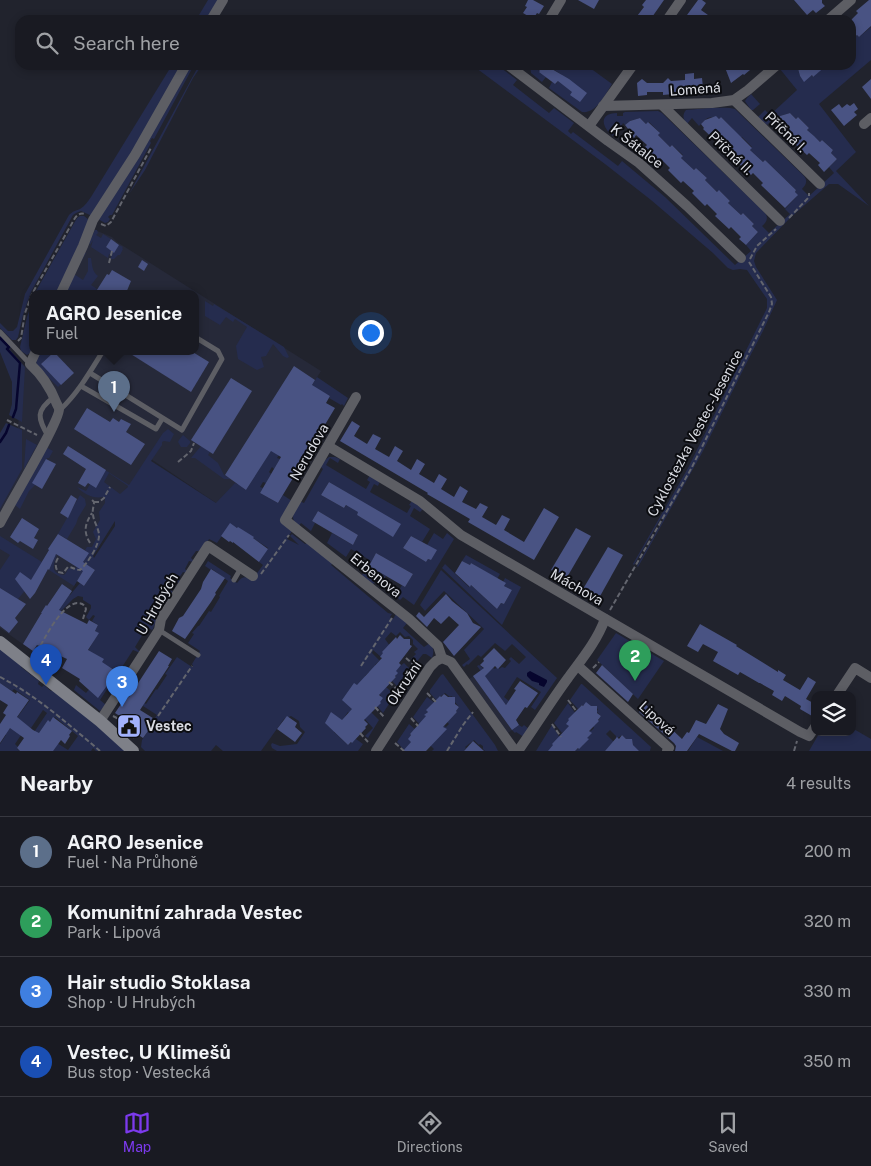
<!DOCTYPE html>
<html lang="en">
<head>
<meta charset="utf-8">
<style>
  body { margin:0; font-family:"Public Sans",sans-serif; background:#22232a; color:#f1f3f6 }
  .controls { position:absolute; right:15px; bottom:15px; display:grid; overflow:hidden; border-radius:10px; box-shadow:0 2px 8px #0003 }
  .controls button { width:45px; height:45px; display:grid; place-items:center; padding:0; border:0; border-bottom:1px solid #373840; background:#191a22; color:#f1f3f6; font:25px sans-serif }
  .you { position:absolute; left:370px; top:332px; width:18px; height:18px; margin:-12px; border:4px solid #fff; border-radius:50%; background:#1a73e8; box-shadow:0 0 0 8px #1a73e833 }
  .badge { display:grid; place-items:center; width:32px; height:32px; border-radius:50%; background:#7c3aed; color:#fff; font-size:16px; font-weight:700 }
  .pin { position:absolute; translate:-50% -41px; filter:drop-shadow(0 1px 2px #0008) }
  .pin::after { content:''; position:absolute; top:26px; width:18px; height:15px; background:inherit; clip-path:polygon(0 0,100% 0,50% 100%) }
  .popup { position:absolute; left:29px; top:290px; width:170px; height:65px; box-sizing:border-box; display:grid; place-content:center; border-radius:10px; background:#191a22; filter:drop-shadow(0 1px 4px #0005); font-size:16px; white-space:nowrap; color:#9fa1a5 }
  .popup b { font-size:19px; color:#f1f3f6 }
  .popup::after { content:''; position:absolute; left:50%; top:100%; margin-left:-10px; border:10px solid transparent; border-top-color:#191a22 }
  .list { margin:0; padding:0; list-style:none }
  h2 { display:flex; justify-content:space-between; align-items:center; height:65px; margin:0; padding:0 20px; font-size:21px }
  h2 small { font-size:16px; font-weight:400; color:#9fa1a5 }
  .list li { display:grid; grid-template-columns:32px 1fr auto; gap:15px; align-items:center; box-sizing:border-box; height:70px; padding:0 20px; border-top:1px solid #373840 }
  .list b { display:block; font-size:19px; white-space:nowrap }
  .list p { margin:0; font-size:16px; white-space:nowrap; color:#9fa1a5 }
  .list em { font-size:16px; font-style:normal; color:#9fa1a5 }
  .icon { flex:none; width:28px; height:28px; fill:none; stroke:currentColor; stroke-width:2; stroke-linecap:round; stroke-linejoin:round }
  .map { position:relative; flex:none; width:871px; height:751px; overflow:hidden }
  .search { position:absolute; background:#191a22; box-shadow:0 2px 8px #0003; left:15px; right:15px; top:15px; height:55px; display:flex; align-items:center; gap:12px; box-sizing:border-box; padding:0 18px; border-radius:15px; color:#9fa1a5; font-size:19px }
  .sheet { height:345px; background:#191a22 }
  nav { display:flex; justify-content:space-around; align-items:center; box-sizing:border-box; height:70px; border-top:1px solid #373840; background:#191a22; font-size:14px; color:#9fa1a5 }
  nav a { display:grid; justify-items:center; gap:2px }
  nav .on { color:#7c3aed }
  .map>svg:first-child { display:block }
  .built { fill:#262939 }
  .green { fill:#252c4e; fill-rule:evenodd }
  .water { fill:#06052d }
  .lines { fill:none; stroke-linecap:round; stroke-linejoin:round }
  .stream { stroke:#06052d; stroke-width:2.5 }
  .building { fill:#495383 }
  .path { stroke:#63656e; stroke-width:2; stroke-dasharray:5 2.5; stroke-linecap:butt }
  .lane { stroke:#5d5e64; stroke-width:5 }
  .street { stroke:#5d5e64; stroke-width:10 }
  .secondary { stroke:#7e8088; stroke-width:12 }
  .labels { text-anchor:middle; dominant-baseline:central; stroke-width:4; stroke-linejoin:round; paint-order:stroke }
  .street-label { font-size:14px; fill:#dadce3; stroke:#0c0d11 }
  .poi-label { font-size:14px; font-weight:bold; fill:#dadce3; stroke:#0c0d11; text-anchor:start }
</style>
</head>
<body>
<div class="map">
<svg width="871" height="751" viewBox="0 0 871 751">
  <rect width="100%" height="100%" fill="#21232d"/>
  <g class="built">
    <path d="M90 228 112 237 117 242 321 371 246 490 222 507 151 459 34 652 0 628V466L16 456 22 368 30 364 36 351H195V293H61Z"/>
    <path d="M481 671 519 725 504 736 465 682Z"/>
  </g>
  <g class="green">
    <path d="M208 0H219L207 20H196Z"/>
    <path d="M871 23V60L819 104 856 152 836 171 869 206 838 184H829L791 217 756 253 754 261 756 267 777 300 763 331 745 366 702 453 638 567 637 566 663 520 661 518 634 565 633 564 688 468 767 308V299L747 270 740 269 733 270 728 268 713 253 651 200 605 164 472 65H497L517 80 513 85 549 113 554 108 574 123 568 131 571 134 573 132 618 166 622 161 665 197 735 265 751 251 746 245 758 232 752 226 754 224 743 213 741 215 728 203 730 201 720 191 717 192 705 180 707 178 696 168 694 170 681 158 683 155 672 145 670 147 658 135 659 132 649 122 646 124 640 118 630 121 625 125 623 123 620 129 613 136C601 127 599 113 617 113V116H623V113L625 112 658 111 662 113 764 212C769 217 767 222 762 226L769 233 790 214 785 209 797 196 795 192 796 190 765 160 763 162 750 150 752 147 742 137 739 139 732 128 721 117 719 119C708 115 707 118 699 126L692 118 687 124C683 119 682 115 686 110 696 109 728 106 735 109L804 176C808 181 806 185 802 189L809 196 834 173 829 167 837 159 831 153 833 150 822 140 820 142 807 130 809 128 798 117 796 119 790 113 780 116 775 120 773 119 767 125 758 117 765 110 770 115 797 90 780 69 784 65 789 70 794 65H797L799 67 798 69 800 76 804 81 811 75 813 77 823 65H851V40L857 35 859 37 871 27 869 24Z"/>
    <path d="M172 65H181L141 139 92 216 81 211 76 213 73 215 31 292 23 315 18 337 16 340H12L0 328V323L8 331H13L17 327 25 294 69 215C73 211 75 211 80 209 85 206 88 201 91 197Z"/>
    <path d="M188 65H194L154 139 152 138 150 141 151 143 112 215H110L108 217 110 219 108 222 105 223 98 219Z"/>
    <path d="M199 65H202L193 78 145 170 129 194Z"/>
    <path d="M530 65H535V67L546 77 542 82 531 73Z"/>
    <path d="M547 65H586L612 84C605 95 596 114 582 112L549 88 552 82 556 84 562 75Z"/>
    <path d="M751 94 760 104 753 110H751L745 101 747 98Z"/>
    <path d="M80 216H84L89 220 83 236 56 293H37L38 292 36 291 77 218Z"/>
    <path d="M95 230H97L98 233 96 235 101 238 103 234 111 239 106 247 114 252 119 245 123 247 122 248 123 249 120 255H118L114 259H111V255L109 254 108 258 91 247 93 240 90 245 89 242Z"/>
    <path d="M84 253H86L74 274 83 280 88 271V258H91C92 264 92 272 98 276L91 285 97 289 95 293H64Z"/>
    <path d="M33 299V344L30 353 27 355 21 351 20 347 27 317Z"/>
    <path d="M205 301 213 306 214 304 284 347 289 357 287 358 283 356 273 344 266 356 261 357 264 367 257 370 238 359 236 346 247 327 235 319 233 322 226 317 220 325 205 316Z"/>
    <path d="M0 335 11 347 9 349 25 367 22 422 9 415 12 404V382L0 352Z"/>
    <path d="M38 351H55L41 364 61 384 58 387 37 366 36 360Z"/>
    <path d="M317 377 348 398 344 406 342 404 341 405 329 398 330 396 321 391 277 458 280 459 274 469 272 467 269 472 271 474 266 483 263 482 260 487 263 488 260 493 278 503 283 495 292 501 280 521 292 531 287 539 299 545 290 536 292 534 305 544 307 543 333 563 331 565 388 613 392 614 390 617 393 619 396 614 407 623 403 628 424 647 430 643C434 648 434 652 432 658L426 654H423L415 664 411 659 416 654 414 652 418 649 413 644V640L409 636 405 637 400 632 396 636 391 632 385 639 390 646 386 648 383 652 384 653 381 657 373 650 372 653 381 662 379 661 375 665 376 667 370 673 369 672 365 676 366 677 354 710 350 714 348 712 334 732 348 745 356 739 363 744 358 751H277L272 748 271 745 272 743 280 746 297 744 305 732 300 727 299 721 291 716 284 719 261 751H223L216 745 211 751H145L141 747 142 740 156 719 155 718 157 715 143 706 144 703 146 704 156 689 157 690 167 675 165 674 177 657 192 667 193 666 192 664 200 651 188 643 194 634 192 633 198 626H199L209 611 211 612 220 597 219 596 228 581 212 569 211 570 205 566 208 561 231 576 230 578 237 583C242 576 246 576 252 580L263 565 259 562 268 548 253 538V537L230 524 217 543 209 539 208 541H206L200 551H196L191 558 193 560V562L189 561 185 569 187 571 186 573 183 572 178 579 180 581 179 583 176 582 171 590 173 592 172 594H168L164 600 166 602V604H162L157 610 159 613 153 629 152 630 147 627 135 647 140 652H138L133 650 115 678 120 681V682L118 683 113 680 100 700 106 705 100 711 74 690 76 685 86 693 98 679 84 658 98 633 95 631 98 625 92 621 95 616 93 615 89 620 86 617 91 608V605L83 600V597L78 596 73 599 60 612 58 611 69 595H70L80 583 84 586 95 570 87 565 74 586 49 570 56 554 57 555C53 565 50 573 64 575L66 573 68 569 70 568 74 569 77 567 79 568 88 553 85 550 87 547H92L96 539 93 532 100 520 99 512 105 503V498L103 497C93 499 84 494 77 487L86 491 99 469 86 458 129 485 163 433 168 429 174 434 170 442 164 441 162 442V445L151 461 216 503 235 483 242 486V487L246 490ZM109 473 128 486V487L120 494 104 482ZM115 521V526L94 558 93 556Z"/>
    <path d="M6 423 22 430V469L0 509V433Z"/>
    <path d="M183 435 190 441V443L187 447H181L178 442 179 440Z"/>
    <path d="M26 439 37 445 24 469Z"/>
    <path d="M201 446 210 452 208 455 218 463 224 475 231 479H224L195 458H191Z"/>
    <path d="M46 447 53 451 49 458H47L34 482 36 484 29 491 20 509 15 505Z"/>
    <path d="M329 457H335L340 459 338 463 330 458 326 465 366 489 370 482 367 480 370 475 380 481 378 486 374 484 370 492 407 513 411 506 409 505 412 501 423 509 420 512 414 508 410 516 430 529 422 542 411 536 403 548 426 562 428 559 431 560 427 545 434 533 443 539 447 533 454 539 414 605 403 597 400 600 396 596 402 585 405 587 413 574 376 553 369 566 386 576 380 584 376 581 372 585 361 576 365 571 362 569 368 559 351 549 346 557 327 543 332 533 353 545 358 535 318 511 312 521 315 523 311 531 301 523 298 527C289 517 294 512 299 501L304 503 323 469 320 466 325 460ZM329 482 354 497 344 508 321 495ZM364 503 393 536 357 515Z"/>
    <path d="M80 495 85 499 86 505 78 518 76 524 67 539 58 534Z"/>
    <path d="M0 536 42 562 27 588 14 604 16 598 0 588V570L10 555 0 549Z"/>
    <path d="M466 555 500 574 497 579 471 563 470 565 462 561Z"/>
    <path d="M445 564 469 587 471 585 497 609 501 603 504 604 512 590 504 586 505 583 503 582 505 578 521 587 502 625 442 568Z"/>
    <path d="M441 570 557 678 535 710 531 707 541 692 517 677 504 697 509 701 506 705 477 666 479 665 488 672 493 668 495 669 497 667 499 669 502 667 505 668 511 661 509 659 511 657 519 664 526 657 512 644 505 651 495 643 481 657 478 655 468 665 467 664 464 667 462 665 470 659 464 650 484 629 444 591 425 611 420 605Z"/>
    <path d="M616 633 664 661 638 699 597 660Z"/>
    <path d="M0 647 22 663 21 667 39 681 38 684 42 687 44 685 51 691 55 690 127 751H96L93 748 91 751H42L28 741 47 713 43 710 31 728 27 726 15 744 18 747 17 749 20 751H0V744L6 735 5 734 30 700 14 689 12 691 0 683ZM55 717 78 736 68 750 57 743 51 722Z"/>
    <path d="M43 647 58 655 53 667 50 670 36 659Z"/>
    <path d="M404 663 411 670 399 688 392 681 396 677 395 670Z"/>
    <path d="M443 674 495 745 498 751H485L483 749V746L480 744 479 745 474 740 465 747 466 748 464 751H432L434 749 429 744 439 728 444 726 446 727 449 724 447 722 457 712 456 711 459 707 454 701V698L451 696 450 697 445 693 436 700 430 693V690L441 675Z"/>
    <path d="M581 684H582L651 747 650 751H635L632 741 630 739H626L622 735 616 739V736L610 730 606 734 615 743 605 751H575L583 745 581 738 591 733 589 730V729L591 731 594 728 593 726 594 724 595 725 599 720V719L601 716 596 711 598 710 597 708 582 705 578 709 570 700Z"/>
    <path d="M386 687 395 695 383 713 376 705 381 696 379 694Z"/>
    <path d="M427 697 435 703 425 715 428 718 419 724 413 717Z"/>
    <path d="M568 703 576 714 569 720 570 727 562 733 554 723Z"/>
    <path d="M370 711 379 720 368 738 365 736 373 728 363 717Z"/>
    <path d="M409 724 416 730H414L410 734 411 735 409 738 414 743 404 750 397 742Z"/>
    <path d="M519 725 522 727 524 725 529 729 524 737 516 732 515 733 512 730Z"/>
    <path d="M552 725 560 738 553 745V751H536Z"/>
    <path d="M852 728 871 739V751H809L820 732H852Z"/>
    <path d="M697 737 723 751H688Z"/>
  </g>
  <path class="water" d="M530 671 547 680V682L544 687 539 685V683L532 681 527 676V673Z"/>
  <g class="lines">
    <g class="stream">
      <path d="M0 338 9 347 7 349 20 363 16 409 13 417"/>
      <path d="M0 442 6 433 9 425"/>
    </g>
  </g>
  <g class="building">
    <path d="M528 0H533L544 6 539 14 537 13 533 19 523 13 527 7 525 6Z"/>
    <path d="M578 0H599L594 9Z"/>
    <path d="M646 0H664L650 20H634L644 7 642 5Z"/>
    <path d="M698 0H702L706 3 701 10 715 20H693L687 15Z"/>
    <path d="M794 0H822V3L825 6 816 13 813 10 807 15Z"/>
    <path d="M869 0H871V26L859 37 857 35 851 40V20L858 13 856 11Z"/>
    <path d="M533 65H545L569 79 587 93 580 102 570 95 572 92 558 81 555 84 539 72 540 71Z"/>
    <path d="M724 65H756L744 75 743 74 731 83Z"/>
    <path d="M797 65H827L813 77 812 75 804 82 800 76Z"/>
    <path d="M694 73V79L702 78 703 88H695V91L673 92V94L663 95V92H647V95L638 96 637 83 642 79 647 83H663L668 78 671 81 685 80V74Z"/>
    <path d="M871 79V99L862 87Z"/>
    <path d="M854 103 858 109 854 112 857 115 844 126 831 110 839 104 842 108 847 104 850 106Z"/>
    <path d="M790 113 796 119 798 117 809 128 807 130 814 136 820 142 822 140 833 150 831 153 837 159 824 172 818 165 820 163 809 153 807 155 794 143 796 140 786 130 784 133 777 126 779 125 775 120 780 116Z"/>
    <path d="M716 116 719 119 721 117 752 148 750 150 763 162 765 160 796 190 795 192 798 195 785 208 761 185 763 183 753 173 751 175 737 162 739 160 729 150 727 152 703 129 704 128 701 124 705 120Z"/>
    <path d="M640 118 646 124 648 122 660 133 658 135 670 147 672 145 683 156 681 158 694 170 696 168 707 178 705 180 717 192 719 190 730 201 728 203 741 215 743 213 754 224 752 226 758 232 746 245 739 239 741 237 731 227 729 229 715 216 717 214 707 204 705 206 692 193 694 191 683 181 681 183 668 170 670 168 660 158 658 160 645 147 647 145 636 135 634 138 628 131 629 130 625 125 630 121Z"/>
    <path d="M111 239 119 245 114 253 106 247Z"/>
    <path d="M142 260 148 264 144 271 138 267Z"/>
    <path d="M112 270 131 281 126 293H95L107 274 109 275Z"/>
    <path d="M126 351H191L209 362 191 392Z"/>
    <path d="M54 352 74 373 61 385 41 364Z"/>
    <path d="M294 366 315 380 312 385 330 396 326 403 335 408 278 503 260 493 281 457 271 451 246 490 225 475Z"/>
    <path d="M231 378 252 391 213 454 191 440Z"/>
    <path d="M87 408 110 422 113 418 119 422 121 419 131 424 126 432 145 444 131 465 74 429Z"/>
    <path d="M352 421 360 426 354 436 367 444 373 434 381 438 375 449 389 457 395 446 403 451 397 461 411 470 417 459 425 464 419 474 434 483 439 474 447 479 441 489 454 497 460 486 468 491 462 502 476 509 480 503 488 507 482 517 496 525 502 515 510 519 504 530 524 542 544 508 559 517 534 560 468 522 470 519 427 494 428 493 340 441Z"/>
    <path d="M68 446 106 470 96 488 88 483 85 487 78 483 86 469 63 454Z"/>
    <path d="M46 459 56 464 42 489 32 483Z"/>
    <path d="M329 482 401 524 393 537 357 515 358 512 346 505 344 508 321 495Z"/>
    <path d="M71 495 77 499 68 518 60 513Z"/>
    <path d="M318 511 358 535 353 545 312 521Z"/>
    <path d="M22 518 39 529 34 538 38 540 33 549 20 541 18 543 10 537Z"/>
    <path d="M230 523 237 528 238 527 254 537 253 538 268 549 259 562 233 542V543L230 541 229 542 221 536Z"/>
    <path d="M576 528 591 536 566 579 551 570Z"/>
    <path d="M58 534 89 553 83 562 95 570 84 586 77 581 83 571 56 554 49 570 48 569 35 593 30 599 15 579 20 572 31 580 49 550 48 549Z"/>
    <path d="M411 536 437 550 431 560 428 559 426 562 403 548Z"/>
    <path d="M608 547 623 555 599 598 583 589Z"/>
    <path d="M376 553 413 574 405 587 369 566Z"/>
    <path d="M462 561 470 565 471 563 506 583 504 586 512 590 504 604 501 603 497 609 471 585 470 587 455 573Z"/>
    <path d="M211 569 225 578 215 593 216 594 211 602 185 639 172 631 179 618 183 616 201 589 203 582Z"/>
    <path d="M62 584 72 591 59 610 87 624 89 620 98 625 95 631 99 633 88 650 104 659 102 662 117 672 98 698 79 681 80 679 62 668 67 659 37 645 33 651 23 644 41 614H42L41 613 46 605 47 606Z"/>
    <path d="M0 588 26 604 15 618 18 622 9 633 0 626Z"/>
    <path d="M446 594 452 601 467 613 473 623 481 627 454 656 443 642 459 625 449 616 441 624 434 618 427 627 416 616 419 612 424 617Z"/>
    <path d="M700 624 737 645 736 646 778 672V670L786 675 783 680 800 690 808 677 816 682 806 699 815 704V712L812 716 800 709 801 706 785 696 782 701 772 695 774 691 760 683H759L740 672 738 675 713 661 718 652 703 644 698 652 687 646Z"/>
    <path d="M400 635 404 639H410V645L412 646 399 663 401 665 396 671 398 673 395 676 396 677 379 695 383 698 380 702 381 703 364 720 368 724 365 727 366 728 352 743 351 742 348 745 325 723 331 712 342 720 352 709 342 700 354 683 357 685 382 658 380 657 383 653 382 652 396 637 397 639Z"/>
    <path d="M494 648 506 660 498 669 495 666 485 676 506 705 516 690 514 689 520 681 538 693 527 708 525 707 516 720 519 725 512 730 473 676 484 668 480 665 484 661 483 659Z"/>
    <path d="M159 651 172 659 168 666H169L140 710 156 720 143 738 127 727 131 723 115 713 127 695 129 697Z"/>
    <path d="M602 665 633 694 628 702 596 673Z"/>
    <path d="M0 683 16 694 17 692 29 700 17 717 33 730 39 733 48 720 50 722 53 717 69 729 72 731 69 735 70 736 65 744 61 740 53 751H20L17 748 24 738 10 728 0 743V724L6 715 3 713 8 705 0 700Z"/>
    <path d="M444 694 448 697H455V704L459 707 456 711 457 712 443 727 447 729 426 751H403L411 742 408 739 411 735 410 734 426 716 424 715 428 712 426 710 440 696 441 697Z"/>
    <path d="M586 702 591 706H597V713L601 716 598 720 599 721 589 731 592 733 587 738 589 739 579 749 578 748 575 751H548L553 745 552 744 569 726 566 724 569 720 568 719 582 705 583 706Z"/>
    <path d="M645 704 682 739 687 732 689 733 696 720 706 724 718 704 728 709 720 729 724 734 739 743 735 751H732L699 734 687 751H675L676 746 674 743 639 712Z"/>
    <path d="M287 716 297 723 295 727 302 733 295 742 277 729Z"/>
    <path d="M622 735 626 739H632L633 745 639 751H605L617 737 619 739Z"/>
    <path d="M473 741 484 751H464Z"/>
  </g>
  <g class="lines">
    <g class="path">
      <path d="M789 218 809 197V193"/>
      <path d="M101 224 106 226 111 222 151 148"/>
      <path d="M750 259 757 246 776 229"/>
      <path d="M109 263 112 251"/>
      <path d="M18 341 21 338 25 313 32 294 75 218C78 214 82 212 86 215"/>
      <path d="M7 420 37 435"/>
      <path d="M178 462 191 451 194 443"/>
      <path d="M94 502H99L104 498 110 487"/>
      <path d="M90 543C83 531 85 524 92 513"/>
      <path d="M58 558C55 563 55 567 58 572L63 573 68 567C73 567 75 570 80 570 88 563 100 544 99 534 98 527 93 520 93 514 92 510 94 506 94 502L92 500"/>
      <path d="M261 574 289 535"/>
      <path d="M610 610 691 469 769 312 772 304 771 297 749 262"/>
      <path d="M37 652C45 638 60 606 77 603 82 603 84 604 86 609L83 619"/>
      <path d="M406 658 416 667"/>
      <path d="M361 666 392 618"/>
      <path d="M593 668 599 662"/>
      <path d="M0 677C37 696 68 724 100 751"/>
      <path d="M389 682 400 692"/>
      <path d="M427 693 436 702"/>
      <path d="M568 700 577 712"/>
      <path d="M375 707 384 717"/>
      <path d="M113 716C123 721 132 727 134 738"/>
      <path d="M158 716 192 666"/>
      <path d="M411 718 418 726"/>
      <path d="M552 724 561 737"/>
      <path d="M360 733 368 742"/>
      <path d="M395 743 404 751"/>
      <path d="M447 751 463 725 473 712"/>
      <path d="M794 751 797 741"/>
    </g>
    <g class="lane">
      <path d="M0 332 30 364"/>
      <path d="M90 373 182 430 222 359 218 351 195 337"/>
      <path d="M81 386 156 429 162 419"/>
      <path d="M60 410C78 393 90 372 103 351"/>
      <path d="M48 436C38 418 35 411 54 397"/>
      <path d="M234 580 241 568"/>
      <path d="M159 630 198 655"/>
    </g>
    <g class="street">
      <path d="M211 20 223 0"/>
      <path d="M549 20 561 0"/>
      <path d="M667 20 681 0"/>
      <path d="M828 20 851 0"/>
      <path d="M508 65 608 141 639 163 687 206 741 258"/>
      <path d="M734 100 820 184"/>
      <path d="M662 105 780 221"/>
      <path d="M603 106 712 103 734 100 748 90 777 65"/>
      <path d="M864 124 871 118"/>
      <path d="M589 126 633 65"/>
      <path d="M61 293 83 246 93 220 135 155 186 65"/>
      <path d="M356 397 285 520 409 619 438 646 442 658"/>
      <path d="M328 446 420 501 461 535 800 732 809 736 815 727"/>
      <path d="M0 523C8 507 61 419 59 409 59 407 57 405 56 402 50 387 42 375 30 364L36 351"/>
      <path d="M578 666 669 748 667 751"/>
      <path d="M837 695 855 668 871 678"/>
      <path d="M100 721 159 630 161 619 208 546 253 576"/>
      <path d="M376 751 430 667 436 661 442 658 451 662 515 751"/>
      <path d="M518 751C535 727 551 701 568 678 582 659 597 641 605 619"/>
    </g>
    <path class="secondary" d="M0 642 100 721 133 751"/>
  </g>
  <defs>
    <symbol id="civic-square" viewBox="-11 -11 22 22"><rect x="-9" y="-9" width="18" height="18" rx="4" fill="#a2b2fd" stroke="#0c0d11"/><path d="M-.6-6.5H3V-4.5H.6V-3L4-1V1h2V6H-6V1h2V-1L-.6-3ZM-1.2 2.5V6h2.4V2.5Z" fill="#111"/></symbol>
  </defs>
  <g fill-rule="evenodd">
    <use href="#civic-square" x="115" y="712" width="28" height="28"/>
  </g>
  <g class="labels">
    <g class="street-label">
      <text transform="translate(695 89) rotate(-4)">Lomená</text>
      <text transform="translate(786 132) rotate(44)">Příčná I.</text>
      <text transform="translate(637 146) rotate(38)">K Šátalce</text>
      <text transform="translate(731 153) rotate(44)">Příčná II.</text>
      <text transform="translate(695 433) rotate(-62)">Cyklostezka Vestec-Jesenice</text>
      <text transform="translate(309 452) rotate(-60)">Nerudova</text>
      <text transform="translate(376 575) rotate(39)">Erbenova</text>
      <text transform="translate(577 587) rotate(30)">Máchova</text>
      <text transform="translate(157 604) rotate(-60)">U Hrubých</text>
      <text transform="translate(404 683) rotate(-56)">Okružní</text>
      <text transform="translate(657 718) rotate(43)">Lipová</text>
    </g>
    <g class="poi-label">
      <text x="146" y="726">Vestec</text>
    </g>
  </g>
</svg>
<div class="controls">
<button><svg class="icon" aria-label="layers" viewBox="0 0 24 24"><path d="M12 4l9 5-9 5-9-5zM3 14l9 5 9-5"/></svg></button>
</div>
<div class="you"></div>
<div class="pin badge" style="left:114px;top:412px;background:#5c6f8a">1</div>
<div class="popup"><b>AGRO Jesenice</b>Fuel</div>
<div class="pin badge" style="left:635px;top:681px;background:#2e9e5b">2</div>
<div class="pin badge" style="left:122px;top:707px;background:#3f7fe0">3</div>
<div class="pin badge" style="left:46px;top:685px;background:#1a4fb4">4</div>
<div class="search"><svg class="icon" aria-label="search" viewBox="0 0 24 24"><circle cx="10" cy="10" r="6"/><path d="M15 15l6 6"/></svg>Search here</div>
</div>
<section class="sheet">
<h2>Nearby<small>4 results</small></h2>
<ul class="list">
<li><span class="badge" style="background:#5c6f8a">1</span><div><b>AGRO Jesenice</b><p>Fuel · Na Průhoně</p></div><em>200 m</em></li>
<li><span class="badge" style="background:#2e9e5b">2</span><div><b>Komunitní zahrada Vestec</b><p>Park · Lipová</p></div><em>320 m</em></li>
<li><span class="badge" style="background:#3f7fe0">3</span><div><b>Hair studio Stoklasa</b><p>Shop · U Hrubých</p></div><em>330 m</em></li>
<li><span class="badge" style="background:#1a4fb4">4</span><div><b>Vestec, U Klimešů</b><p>Bus stop · Vestecká</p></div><em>350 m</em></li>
</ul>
</section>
<nav>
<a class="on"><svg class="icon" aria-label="map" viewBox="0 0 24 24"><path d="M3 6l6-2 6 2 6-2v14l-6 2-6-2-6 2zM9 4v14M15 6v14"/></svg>Map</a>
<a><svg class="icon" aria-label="directions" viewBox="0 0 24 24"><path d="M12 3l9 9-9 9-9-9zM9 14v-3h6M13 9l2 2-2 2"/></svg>Directions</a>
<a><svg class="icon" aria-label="saved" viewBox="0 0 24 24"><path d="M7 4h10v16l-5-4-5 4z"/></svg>Saved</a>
</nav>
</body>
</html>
